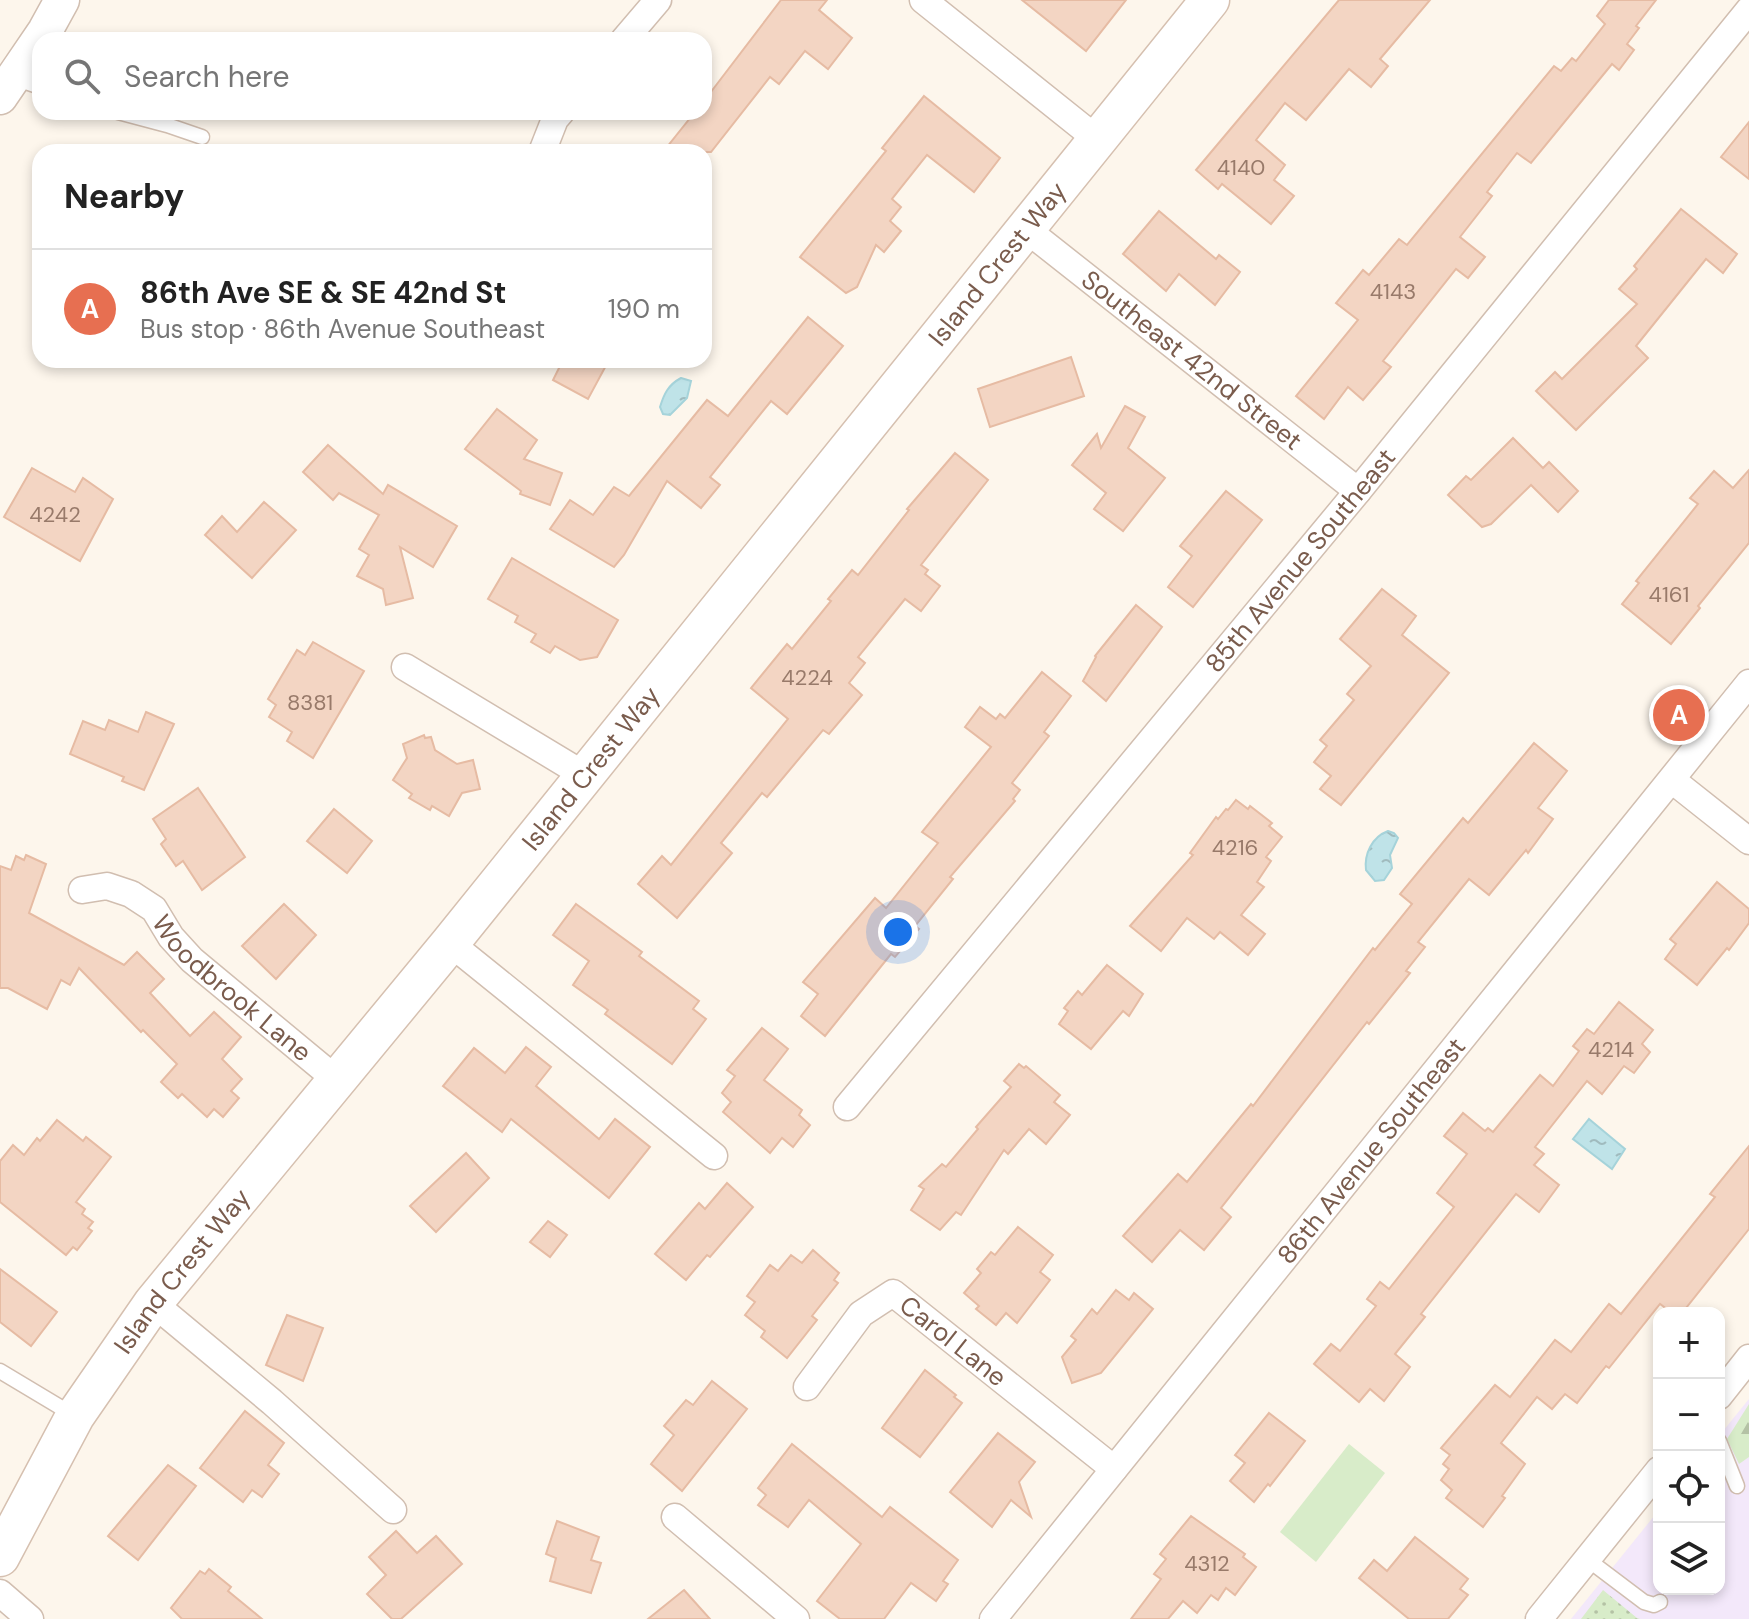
<!DOCTYPE html>
<html lang="en">
<head>
<meta charset="utf-8">
<style>
  body { margin:0; font-family:"DM Sans",sans-serif; background:#f6f6f6; color:#222 }
  .controls { position:absolute; right:24px; bottom:24px; display:grid; overflow:hidden; border-radius:16px; box-shadow:0 4px 12px #0003 }
  .controls button { width:72px; height:72px; display:grid; place-items:center; padding:0; border:0; border-bottom:2px solid #e0e0e0; background:#fff; color:#222; font:40px sans-serif }
  .you { position:absolute; left:898px; top:932px; width:28px; height:28px; margin:-20px; border:6px solid #fff; border-radius:50%; background:#1a73e8; box-shadow:0 0 0 12px #1a73e833 }
  .badge { display:grid; place-items:center; width:52px; height:52px; border-radius:50%; background:#e76f51; color:#fff; font-size:26px; font-weight:700 }
  .pin { position:absolute; translate:-50% -50%; border:4px solid #fff; box-shadow:0 2px 8px #0006 }
  .list { margin:0; padding:0; list-style:none }
  h2 { display:flex; justify-content:space-between; align-items:center; height:104px; margin:0; padding:0 32px; font-size:34px }
  h2 small { font-size:26px; font-weight:400; color:#767676 }
  .list li { display:grid; grid-template-columns:52px 1fr auto; gap:24px; align-items:center; box-sizing:border-box; height:120px; padding:0 32px; border-top:2px solid #e0e0e0 }
  .list b { display:block; font-size:30px; white-space:nowrap }
  .list p { margin:0; font-size:26px; white-space:nowrap; color:#767676 }
  .list em { font-size:26px; font-style:normal; color:#767676 }
  .icon { flex:none; width:44px; height:44px; fill:none; stroke:currentColor; stroke-width:2; stroke-linecap:round; stroke-linejoin:round }
  .map { position:relative; flex:none; width:1749px; height:1619px; overflow:hidden }
  .search { position:absolute; background:#fff; box-shadow:0 4px 12px #0003; left:32px; top:32px; width:680px; height:88px; display:flex; align-items:center; gap:20px; box-sizing:border-box; padding:0 28px; border-radius:24px; color:#767676; font-size:30px }
  .panel { position:absolute; background:#fff; box-shadow:0 4px 12px #0003; left:32px; top:144px; width:680px; height:224px; border-radius:24px }
  .map>svg:first-child { display:block }
  .education { fill:#f3e8fa }
  .forest { fill:url(#forest-firs) }
  .park { fill:#d8ecc9 }
  .garden { fill:url(#garden-dots) }
  .water { fill:url(#water-ripples); stroke:#a5d3da; stroke-width:2 }
  .building { fill:#f3d5c3; stroke:#e6bba3; stroke-width:2 }
  .lines { fill:none; stroke-linecap:round; stroke-linejoin:round }
  .service-casing { stroke:#d1beb0; stroke-width:17 }
  .minor-casing { stroke:#d1beb0; stroke-width:29 }
  .tertiary-casing { stroke:#d1beb0; stroke-width:37 }
  .secondary-casing { stroke:#d6c0b0; stroke-width:41 }
  .service { stroke:#fff; stroke-width:14 }
  .minor { stroke:#fff; stroke-width:26 }
  .tertiary { stroke:#fff; stroke-width:34 }
  .secondary { stroke:#fff; stroke-width:38 }
  .labels { text-anchor:middle; dominant-baseline:central; stroke-width:6; stroke-linejoin:round; paint-order:stroke }
  .number-label { font-size:22px; fill:#987a6a }
  .street-label { font-size:26px; fill:#7a5c4d; stroke:#fffaf3 }
</style>
</head>
<body>
<div class="map">
<svg width="1749" height="1619" viewBox="0 0 1749 1619">
  <defs>
    <pattern id="forest-firs" width="22" height="20" patternUnits="userSpaceOnUse" patternTransform="scale(2)"><rect width="22" height="20" fill="#d8ecc9"/><path d="M5 1l3.5 6h-7zM16 11l3.5 6h-7z" fill="#b4c2a5"/></pattern>
    <pattern id="garden-dots" width="8" height="8" patternUnits="userSpaceOnUse" patternTransform="scale(2)"><rect width="8" height="8" fill="#d8ecc9"/><path d="M2 2h.1M6 6h.1" fill="none" stroke="#b4c2a5" stroke-width="1.8" stroke-linecap="round"/></pattern>
    <pattern id="water-ripples" width="26" height="14" patternUnits="userSpaceOnUse" patternTransform="scale(2)"><rect width="26" height="14" fill="#bfe3e8"/><path d="M2 4q2-2 4 0t4 0M15 11q2-2 4 0t4 0" fill="none" stroke="#a0bbbe"/></pattern>
  </defs>
  <rect width="100%" height="100%" fill="#fdf6ec"/>
  <path class="education" d="M1749 1399V1619H1571L1659 1510V1589H1719V1436Z"/>
  <path class="forest" d="M1749 1404V1457L1739 1464 1727 1439Z"/>
  <path class="park" d="M1349 1444 1385 1473 1316 1562 1280 1532Z"/>
  <path class="garden" d="M1603 1590 1637 1618 1640 1619H1581Z"/>
  <g class="water">
    <path d="M681 378 691 381 687 398 670 415 663 414 660 407C664 394 668 385 681 378Z"/>
    <path d="M1388 831 1394 833 1398 838 1390 855 1392 868 1384 880 1375 881 1366 870C1364 854 1372 837 1388 831Z"/>
    <path d="M1589 1119 1625 1149 1612 1169 1573 1139Z"/>
  </g>
  <g class="building">
    <path d="M781 0H827L819 10 852 38 828 69 805 51 779 84 770 77 711 152H663L695 112H704V101Z"/>
    <path d="M1022 0H1126L1086 51Z"/>
    <path d="M1339 0H1430L1380 59 1388 66 1371 87 1349 69 1306 120 1285 103 1256 140 1285 165 1274 180 1294 196 1271 224 1222 184 1218 189 1196 170Z"/>
    <path d="M1609 0H1656L1636 26 1639 28 1627 44 1634 50 1619 70 1612 64 1531 163 1517 153 1487 192 1492 196 1460 237 1485 257 1468 278 1456 269 1383 361 1391 367 1363 400 1348 387 1324 419 1296 396 1358 320 1336 303 1363 270 1369 275 1399 239 1407 245 1554 66 1561 71 1572 58 1576 61 1605 24 1597 16Z"/>
    <path d="M924 96 1000 158 974 192 927 155 892 199 901 207 890 221 901 231 884 252 876 245 857 287 846 293 800 257 886 151 882 148Z"/>
    <path d="M1749 122V179L1721 157Z"/>
    <path d="M1681 209 1737 254 1723 273 1706 259 1636 346 1648 358 1576 430 1536 391 1555 372 1562 379 1637 304 1619 289 1637 269 1634 266Z"/>
    <path d="M1159 211 1216 259 1219 255 1240 272 1215 305 1179 274 1166 291 1123 254Z"/>
    <path d="M808 317 843 346 787 414 771 401 710 477 720 485 701 508 667 481 624 555 614 567 550 529 570 500 593 515 614 487 629 496 707 400 728 416Z"/>
    <path d="M1071 357 1084 396 990 427 978 389Z"/>
    <path d="M563 360H609L588 399 553 380Z"/>
    <path d="M1125 406 1145 417 1128 448 1165 478 1123 531 1094 509 1106 493 1072 465 1097 434 1101 448Z"/>
    <path d="M497 409 537 440 524 459 562 473 550 505 520 494 521 491 465 449Z"/>
    <path d="M1513 438 1543 468 1549 462 1578 491 1558 512 1531 485 1491 524 1482 527 1448 495 1466 476 1471 480Z"/>
    <path d="M328 445 383 494 388 485 457 526 433 567 400 547 413 598 386 605 383 589 357 576 369 555 359 549 379 515 339 493 333 500 303 472Z"/>
    <path d="M955 453 988 480 921 565 928 570 925 574 940 586 921 611 905 599 858 657 865 663 849 683 862 695 829 734 823 730 767 797 762 793 721 843 732 853 677 918 638 884 662 856 671 865 788 719 751 688 787 644 792 649 831 601 828 599 852 570 858 575 909 510 907 509Z"/>
    <path d="M32 468 75 492 83 478 113 499 80 561 4 517Z"/>
    <path d="M1749 470V543L1698 606 1700 608 1671 644 1622 604 1639 583 1636 581 1698 504 1690 498 1714 471 1733 488Z"/>
    <path d="M1226 491 1262 520 1193 607 1168 587 1192 556 1180 546Z"/>
    <path d="M264 502 296 530 252 578 205 535 222 516 237 532Z"/>
    <path d="M512 558 618 620 597 657 580 660 555 646 550 653 531 642 536 634 515 622 518 616 488 599Z"/>
    <path d="M1382 589 1416 616 1402 635 1449 673 1341 805 1320 789 1331 776 1314 762 1327 746 1320 740 1354 700 1347 694 1371 666 1340 639Z"/>
    <path d="M1136 605 1162 627 1106 701 1083 681 1096 657 1095 656Z"/>
    <path d="M313 642 364 671 313 758 287 741 292 732 269 717 276 705 268 699 297 650 305 655Z"/>
    <path d="M1042 672 1071 696 1044 732 1049 736 1012 783 1020 790 1013 799 1015 801 950 877 953 879 915 926 919 929 895 957 891 954 825 1036 801 1016 818 994 803 982 875 898 886 908 938 843 922 832 991 747 965 727 980 707 996 719 1000 714 1005 718Z"/>
    <path d="M146 712 174 724 144 790 122 781 124 777 70 754 83 721 105 730 109 720 138 732Z"/>
    <path d="M424 735 425 738 431 737 435 750 457 764 473 760 480 789 462 793 449 816 432 806 430 810 409 798 412 794 393 780 407 758 403 744Z"/>
    <path d="M1534 743 1567 771 1538 808 1553 819 1528 853 1526 850 1489 895 1469 879 1418 942 1425 947 1406 971 1410 973 1369 1024 1367 1022 1221 1208 1231 1217 1204 1250 1180 1230 1152 1262 1123 1236 1178 1174 1187 1182 1251 1104 1253 1106 1373 948 1375 950 1412 904 1400 894 1463 818 1468 823Z"/>
    <path d="M198 788 245 857 202 890 183 861 176 866 161 844 166 839 153 819Z"/>
    <path d="M1236 800 1248 809 1250 806 1272 823 1269 826 1282 837 1266 857 1271 861 1257 882 1264 887 1241 915 1265 934 1248 955 1220 932 1214 939 1187 918 1161 951 1130 926 1193 855 1190 853 1216 817 1218 819 1226 809 1228 810Z"/>
    <path d="M334 809 372 841 347 873 307 841Z"/>
    <path d="M26 855 46 864 29 913 124 965 137 952 164 979 150 993 190 1036 214 1012 241 1037 222 1059 242 1079 231 1091 239 1098 223 1117 214 1109 207 1117 182 1094 178 1098 161 1082 177 1064 143 1030 141 1032 79 968 70 985 61 980 47 1009 8 988H0V866L11 870 16 856 24 860Z"/>
    <path d="M1717 882 1749 909V923L1729 950 1727 948 1697 985 1665 959 1676 944 1670 939Z"/>
    <path d="M284 904 316 935 276 979 242 946Z"/>
    <path d="M576 904 642 952 639 956 699 1001 693 1009 706 1019 672 1064 605 1014 608 1010 573 985 589 961 553 935Z"/>
    <path d="M1107 965 1143 994 1129 1016 1123 1011 1091 1049 1059 1024 1068 1011 1064 1008 1078 991 1082 995Z"/>
    <path d="M1619 1002 1653 1030 1642 1044 1650 1052 1634 1073 1624 1066 1602 1094 1587 1081 1535 1147 1544 1154 1534 1165 1559 1185 1539 1212 1516 1194 1421 1314 1425 1317 1395 1354 1410 1367 1384 1401 1370 1389 1359 1402 1314 1364 1331 1344 1340 1351 1376 1306 1367 1299 1380 1282 1389 1289 1454 1207 1437 1193 1467 1154 1444 1136 1463 1113 1485 1131 1488 1128 1493 1132 1540 1075 1553 1086 1579 1051 1573 1046 1587 1029 1594 1034Z"/>
    <path d="M762 1028 788 1049 764 1080 802 1110 799 1115 810 1125 793 1147 782 1138 770 1153 723 1112 731 1102 722 1093 735 1076 727 1070Z"/>
    <path d="M526 1047 551 1067 536 1086 599 1139 615 1119 650 1147 609 1198 511 1119 502 1132 443 1086 474 1048 505 1073Z"/>
    <path d="M1019 1064 1024 1068 1026 1066 1060 1095 1054 1102 1070 1115 1046 1144 1029 1129 1008 1154 1004 1150 961 1215 956 1212 940 1230 911 1210 924 1189 919 1186 942 1164 946 1167 978 1129 976 1127 1011 1087 1004 1081Z"/>
    <path d="M57 1120 83 1141 86 1137 111 1157 76 1202 85 1209 82 1214 93 1222 88 1228 92 1231 77 1250 73 1247 66 1255 0 1202V1161L13 1145 24 1155 37 1138 40 1141Z"/>
    <path d="M1749 1146V1229L1682 1313H1672L1660 1304 1609 1368 1606 1366 1577 1403 1565 1394 1552 1409 1537 1397 1501 1443 1525 1464 1502 1496 1505 1498 1483 1527 1446 1498 1452 1490 1441 1480 1449 1469 1443 1464 1450 1455 1441 1448 1495 1385 1510 1397 1555 1340 1571 1352 1609 1304 1621 1314 1715 1197 1710 1194Z"/>
    <path d="M466 1153 489 1178 436 1232 410 1206Z"/>
    <path d="M727 1183 753 1207 710 1257 707 1255 686 1280 655 1254 699 1203 705 1209Z"/>
    <path d="M548 1221 567 1235 550 1257 530 1242Z"/>
    <path d="M1018 1227 1053 1255 1040 1272 1050 1280 1017 1323 1006 1313 996 1325 976 1309 979 1306 964 1293 981 1273 977 1269 991 1252 995 1255Z"/>
    <path d="M813 1250 839 1273 834 1280 838 1283 812 1316 817 1320 787 1358 761 1337 765 1331 745 1315 755 1302 747 1296 770 1265 778 1271 791 1255 802 1263Z"/>
    <path d="M0 1269 57 1312 31 1346 0 1322Z"/>
    <path d="M1116 1290 1129 1300 1134 1293 1153 1309 1101 1373 1072 1383 1062 1357 1076 1340 1071 1336 1092 1309 1097 1314Z"/>
    <path d="M287 1315 323 1328 303 1381 266 1365Z"/>
    <path d="M925 1370 956 1395 954 1397 962 1403 920 1457 882 1428Z"/>
    <path d="M712 1381 747 1409 682 1491 651 1464 674 1435 664 1426 686 1400 693 1405Z"/>
    <path d="M245 1411 284 1443 268 1465 279 1474 262 1497 252 1490 243 1502 200 1468Z"/>
    <path d="M1269 1413 1305 1441 1270 1486 1268 1484 1254 1502 1230 1481 1245 1463 1235 1455Z"/>
    <path d="M998 1433 1035 1462 1019 1482 1031 1517 1011 1500 992 1527 950 1492Z"/>
    <path d="M792 1444 882 1517 890 1507 958 1560 943 1581 948 1584 936 1601 911 1583 884 1619H840L817 1601 861 1544 809 1500 788 1527 758 1505 766 1495 758 1488Z"/>
    <path d="M168 1465 196 1486 138 1560 108 1536Z"/>
    <path d="M1191 1516 1245 1554 1243 1557 1256 1567 1235 1595 1226 1588 1218 1600 1211 1595 1197 1613 1183 1601 1168 1619H1131L1161 1579 1154 1574 1166 1559 1160 1554Z"/>
    <path d="M557 1521 599 1537 591 1560 601 1563 591 1593 550 1581 556 1558 546 1554Z"/>
    <path d="M396 1531 417 1553 436 1536 462 1564 401 1619H392L367 1594 386 1575 369 1557Z"/>
    <path d="M1415 1537 1468 1579 1460 1589 1468 1595 1448 1619H1409L1359 1578 1374 1560 1387 1571Z"/>
    <path d="M209 1569 231 1587 228 1591 262 1619H182L171 1608 200 1571 205 1574Z"/>
    <path d="M684 1590 710 1619H648Z"/>
  </g>
  <g class="lines">
    <defs>
      <g id="service">
        <path d="M14 78 40 87"/>
        <path d="M118 112 167 125 202 137"/>
        <path d="M0 1371 75 1416"/>
        <path d="M1719 1441 1737 1486"/>
        <path d="M1587 1559 1644 1602 1654 1605 1660 1602"/>
      </g>
      <g id="minor">
        <path d="M923 0 1098 140"/>
        <path d="M624 40 658 0"/>
        <path d="M542 152 555 119 561 112"/>
        <path id="s1" d="M1027 230 1358 491"/>
        <path d="M405 667 586 776"/>
        <path d="M1672 780 1749 841"/>
        <path id="s2" d="M82 890 107 886 131 894 154 909 171 937 192 960 338 1081"/>
        <path d="M450 943 714 1156"/>
        <path id="s3" d="M847 1107 1358 491 1749 10"/>
        <path d="M153 1303 272 1402 393 1510"/>
        <path id="s4" d="M807 1387 861 1314 893 1293 1114 1469"/>
        <path d="M1719 1396 1749 1358"/>
        <path d="M675 1517 796 1619"/>
        <path d="M0 1593 30 1619"/>
        <path id="s5" d="M993 1619 1749 683"/>
        <path d="M1539 1619 1659 1470"/>
      </g>
      <path id="tertiary" d="M0 97 45 31 62 0"/>
      <g id="secondary">
        <path id="s6" d="M0 1557 75 1416 153 1303 450 943 1210 0"/>
      </g>
    </defs>
    <use href="#service" class="service-casing"/>
    <use href="#minor" class="minor-casing"/>
    <use href="#tertiary" class="tertiary-casing"/>
    <use href="#secondary" class="secondary-casing"/>
    <use href="#service" class="service"/>
    <use href="#minor" class="minor"/>
    <use href="#tertiary" class="tertiary"/>
    <use href="#secondary" class="secondary"/>
  </g>
  <g class="labels">
    <g class="number-label">
      <text x="1241" y="167">4140</text>
      <text x="1393" y="291">4143</text>
      <text x="55" y="514">4242</text>
      <text x="1669" y="594">4161</text>
      <text x="807" y="677">4224</text>
      <text x="310" y="702">8381</text>
      <text x="1235" y="847">4216</text>
      <text x="1611" y="1049">4214</text>
      <text x="1207" y="1563">4312</text>
    </g>
    <g class="street-label">
      <text stroke="none"><textPath href="#s6" startOffset="1636">Island Crest Way</textPath></text>
      <text stroke="none"><textPath href="#s1" startOffset="210">Southeast 42nd Street</textPath></text>
      <text stroke="none"><textPath href="#s3" startOffset="710">85th Avenue Southeast</textPath></text>
      <text stroke="none"><textPath href="#s6" startOffset="988">Island Crest Way</textPath></text>
      <text stroke="none"><textPath href="#s2" startOffset="190">Woodbrook Lane</textPath></text>
      <text stroke="none"><textPath href="#s5" startOffset="602">86th Avenue Southeast</textPath></text>
      <text stroke="none"><textPath href="#s6" startOffset="340">Island Crest Way</textPath></text>
      <text stroke="none"><textPath href="#s4" startOffset="206">Carol Lane</textPath></text>
    </g>
  </g>
</svg>
<div class="controls">
<button>+</button>
<button>−</button>
<button><svg class="icon" aria-label="locate" viewBox="0 0 24 24"><circle cx="12" cy="12" r="6"/><path d="M12 2v4M12 18v4M2 12h4M18 12h4"/></svg></button>
<button><svg class="icon" aria-label="layers" viewBox="0 0 24 24"><path d="M12 4l9 5-9 5-9-5zM3 14l9 5 9-5"/></svg></button>
</div>
<div class="you"></div>
<div class="pin badge" style="left:1679px;top:715px">A</div>
<div class="search"><svg class="icon" aria-label="search" viewBox="0 0 24 24"><circle cx="10" cy="10" r="6"/><path d="M15 15l6 6"/></svg>Search here</div>
<section class="panel">
<h2>Nearby<small></small></h2>
<ul class="list">
<li><span class="badge">A</span><div><b>86th Ave SE &amp; SE 42nd St</b><p>Bus stop · 86th Avenue Southeast</p></div><em>190 m</em></li>
</ul>
</section>
</div>
</body>
</html>
